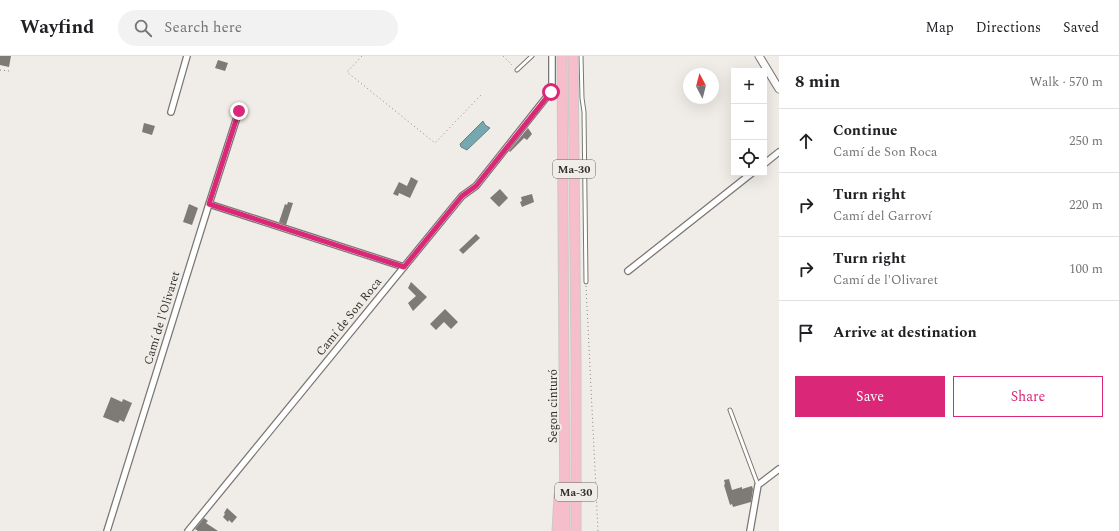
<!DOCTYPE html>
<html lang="en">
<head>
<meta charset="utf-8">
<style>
  body { margin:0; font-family:Spectral,serif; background:#f2f2f2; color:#202124 }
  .controls { position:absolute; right:12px; top:12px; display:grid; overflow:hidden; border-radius:0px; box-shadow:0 4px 16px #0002 }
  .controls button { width:36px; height:36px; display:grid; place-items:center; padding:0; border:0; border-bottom:1px solid #e0e0e0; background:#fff; color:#202124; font:20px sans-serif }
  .compass { position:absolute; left:683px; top:12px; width:36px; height:36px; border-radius:50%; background:#fff; box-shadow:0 4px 16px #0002; rotate:353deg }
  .stop { position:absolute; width:12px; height:12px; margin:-9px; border:3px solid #db2777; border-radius:50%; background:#fff }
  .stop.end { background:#db2777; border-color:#fff; box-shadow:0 1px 4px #0008 }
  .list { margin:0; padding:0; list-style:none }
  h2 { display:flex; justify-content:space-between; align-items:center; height:52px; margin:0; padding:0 16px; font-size:17px }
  h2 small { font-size:13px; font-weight:400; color:#757577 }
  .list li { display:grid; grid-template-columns:26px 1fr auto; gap:12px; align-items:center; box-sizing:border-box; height:64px; padding:0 16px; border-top:1px solid #e0e0e0 }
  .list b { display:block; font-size:15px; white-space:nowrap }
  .list p { margin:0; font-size:13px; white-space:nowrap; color:#757577 }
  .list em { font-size:13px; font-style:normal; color:#757577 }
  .actions { display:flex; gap:8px; padding:12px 16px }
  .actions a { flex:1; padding:9px 0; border:1px solid #db2777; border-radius:0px; text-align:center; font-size:14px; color:#db2777 }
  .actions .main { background:#db2777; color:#fff }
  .icon { flex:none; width:22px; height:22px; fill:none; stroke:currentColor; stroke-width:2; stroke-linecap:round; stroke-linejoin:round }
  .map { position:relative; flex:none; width:779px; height:475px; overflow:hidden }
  header { display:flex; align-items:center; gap:24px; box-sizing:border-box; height:56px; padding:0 20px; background:#fff; border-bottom:1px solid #e0e0e0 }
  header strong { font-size:19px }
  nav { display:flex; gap:22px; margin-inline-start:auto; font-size:14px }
  .search { width:280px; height:36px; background:#f2f2f2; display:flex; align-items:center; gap:10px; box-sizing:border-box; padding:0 14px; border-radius:22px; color:#757577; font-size:15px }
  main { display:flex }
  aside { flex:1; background:#fff }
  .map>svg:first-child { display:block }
  .water { fill:#77a7af; stroke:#628388 }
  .building { fill:#7e7a75 }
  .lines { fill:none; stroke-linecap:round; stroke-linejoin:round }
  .service-casing { stroke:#7a7772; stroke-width:5 }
  .minor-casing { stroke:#7a7772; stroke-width:8 }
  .tertiary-casing { stroke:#7a7772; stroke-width:9 }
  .trunk-casing { stroke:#c9c9c8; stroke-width:11 }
  .path { stroke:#8c8985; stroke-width:1; stroke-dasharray:1 3; stroke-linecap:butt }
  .service { stroke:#fff; stroke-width:3 }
  .minor { stroke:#fff; stroke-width:5.5 }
  .tertiary { stroke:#fff; stroke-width:7 }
  .trunk { stroke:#f6beca; stroke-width:9 }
  .route { stroke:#db2777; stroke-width:5 }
  .labels { text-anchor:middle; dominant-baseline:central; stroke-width:4; stroke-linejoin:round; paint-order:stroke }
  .shield { fill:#f0ece7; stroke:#6a6865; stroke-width:1 }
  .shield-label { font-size:11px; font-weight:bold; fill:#312f2d }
  .street-label { font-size:12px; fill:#312f2d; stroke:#f0ece7 }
</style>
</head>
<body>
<header>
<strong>Wayfind</strong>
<div class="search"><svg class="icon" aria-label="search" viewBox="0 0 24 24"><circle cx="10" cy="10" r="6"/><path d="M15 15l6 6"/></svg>Search here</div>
<nav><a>Map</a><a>Directions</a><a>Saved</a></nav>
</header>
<main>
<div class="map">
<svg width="779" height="475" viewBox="0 0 779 475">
  <rect width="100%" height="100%" fill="#f0ece7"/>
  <path class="water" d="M483 65 485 69 490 72 467 94 461 91 460 88Z"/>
  <g class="building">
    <path d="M0 0H11L9 11 0 9Z"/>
    <path d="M218 4 228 7 225 15 215 12Z"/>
    <path d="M144 67 155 70 152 79 142 76Z"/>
    <path d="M528 72 532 78 527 84 524 82 510 96 509 95Z"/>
    <path d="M411 121 418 125 410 142 399 137 398 140 393 138 399 126 407 130Z"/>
    <path d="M500 133 508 142 499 151 490 142Z"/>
    <path d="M532 138 534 146 522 151 520 146 522 145 521 141Z"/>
    <path d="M288 146 293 147 286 169 279 166 285 148 287 149Z"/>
    <path d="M189 148 198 152 192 169 183 166Z"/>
    <path d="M476 178 480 182 463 198 459 194Z"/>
    <path d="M411 226 427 241 413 255 408 247 416 240 408 232Z"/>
    <path d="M445 253 458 266 451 273 444 266 436 274 430 268Z"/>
    <path d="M111 341 122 346 123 343 132 347 124 366 120 364 118 367 103 361Z"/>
    <path d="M729 423 732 434 742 431V433L752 430 753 433 751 446 733 451 732 448 730 449 724 429 725 428 724 424Z"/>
    <path d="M227 452 237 461 232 467 229 464 228 466 223 461 225 458 224 457Z"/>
    <path d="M204 462 208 465 206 467 218 475H198L195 473Z"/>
  </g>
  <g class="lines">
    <defs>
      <g id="service">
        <path d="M581 0 582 42 584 56 586 226"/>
        <path d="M517 14 532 0"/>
        <path d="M730 354 758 429"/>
      </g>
      <g id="minor">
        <path d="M171 56 187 0"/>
        <path d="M764 108 779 96"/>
        <path d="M209 148 404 211"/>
        <path d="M628 215 752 117"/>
        <path d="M107 475 209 148 239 55"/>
        <path d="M188 475 462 140 476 130 549 38 552 28V0"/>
        <path d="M750 475 758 429 779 413"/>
      </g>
      <path id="tertiary" d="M759 0 779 33"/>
      <g id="trunk">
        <path d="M562 0 565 475"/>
        <path d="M573 0 576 306V475"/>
        <path d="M557 475 559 440"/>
      </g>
    </defs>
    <use href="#service" class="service-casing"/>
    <use href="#minor" class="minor-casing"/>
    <use href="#tertiary" class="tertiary-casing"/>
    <use href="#trunk" class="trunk-casing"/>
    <g class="path">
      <path d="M362 0 347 16 435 87 482 38"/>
      <path d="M503 0 512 9"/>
      <path d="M0 14 9 15"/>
      <path d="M586 230 598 475"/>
    </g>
    <use href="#service" class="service"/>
    <use href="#minor" class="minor"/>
    <use href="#tertiary" class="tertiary"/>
    <use href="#trunk" class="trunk"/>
  </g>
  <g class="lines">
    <path class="route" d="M239 55 209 148 404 211 462 140 476 130 551 36"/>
  </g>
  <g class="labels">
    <g class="shield">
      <rect x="553" y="104" width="42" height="18" rx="3"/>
      <rect x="555" y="427" width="42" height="18" rx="3"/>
    </g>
    <g class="shield-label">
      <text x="574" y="113">Ma-30</text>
      <text x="576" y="436">Ma-30</text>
    </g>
    <g class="street-label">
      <text transform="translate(349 261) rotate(-51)">Camí de Son Roca</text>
      <text transform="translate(162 262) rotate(-73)">Camí de l'Olivaret</text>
      <text transform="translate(553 350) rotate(-90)">Segon cinturó</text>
    </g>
  </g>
</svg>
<div class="controls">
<button>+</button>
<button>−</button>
<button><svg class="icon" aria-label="locate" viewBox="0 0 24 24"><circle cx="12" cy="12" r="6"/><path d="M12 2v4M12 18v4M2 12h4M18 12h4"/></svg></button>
</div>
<svg class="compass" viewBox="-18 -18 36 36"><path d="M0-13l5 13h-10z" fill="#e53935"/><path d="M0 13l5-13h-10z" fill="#757577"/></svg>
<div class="stop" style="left:551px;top:36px"></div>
<div class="stop end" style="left:239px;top:55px"></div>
</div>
<aside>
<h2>8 min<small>Walk · 570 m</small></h2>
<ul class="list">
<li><svg class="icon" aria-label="ahead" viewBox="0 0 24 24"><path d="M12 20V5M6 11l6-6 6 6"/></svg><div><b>Continue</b><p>Camí de Son Roca</p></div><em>250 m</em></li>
<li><svg class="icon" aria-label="right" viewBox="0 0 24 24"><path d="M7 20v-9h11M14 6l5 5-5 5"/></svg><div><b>Turn right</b><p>Camí del Garroví</p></div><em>220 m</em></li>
<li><svg class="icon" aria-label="right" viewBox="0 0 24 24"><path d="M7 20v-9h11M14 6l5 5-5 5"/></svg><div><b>Turn right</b><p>Camí de l'Olivaret</p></div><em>100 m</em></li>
<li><svg class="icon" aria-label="arrive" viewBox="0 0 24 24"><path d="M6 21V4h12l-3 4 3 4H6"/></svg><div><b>Arrive at destination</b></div></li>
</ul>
<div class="actions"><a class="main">Save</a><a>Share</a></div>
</aside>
</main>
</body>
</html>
